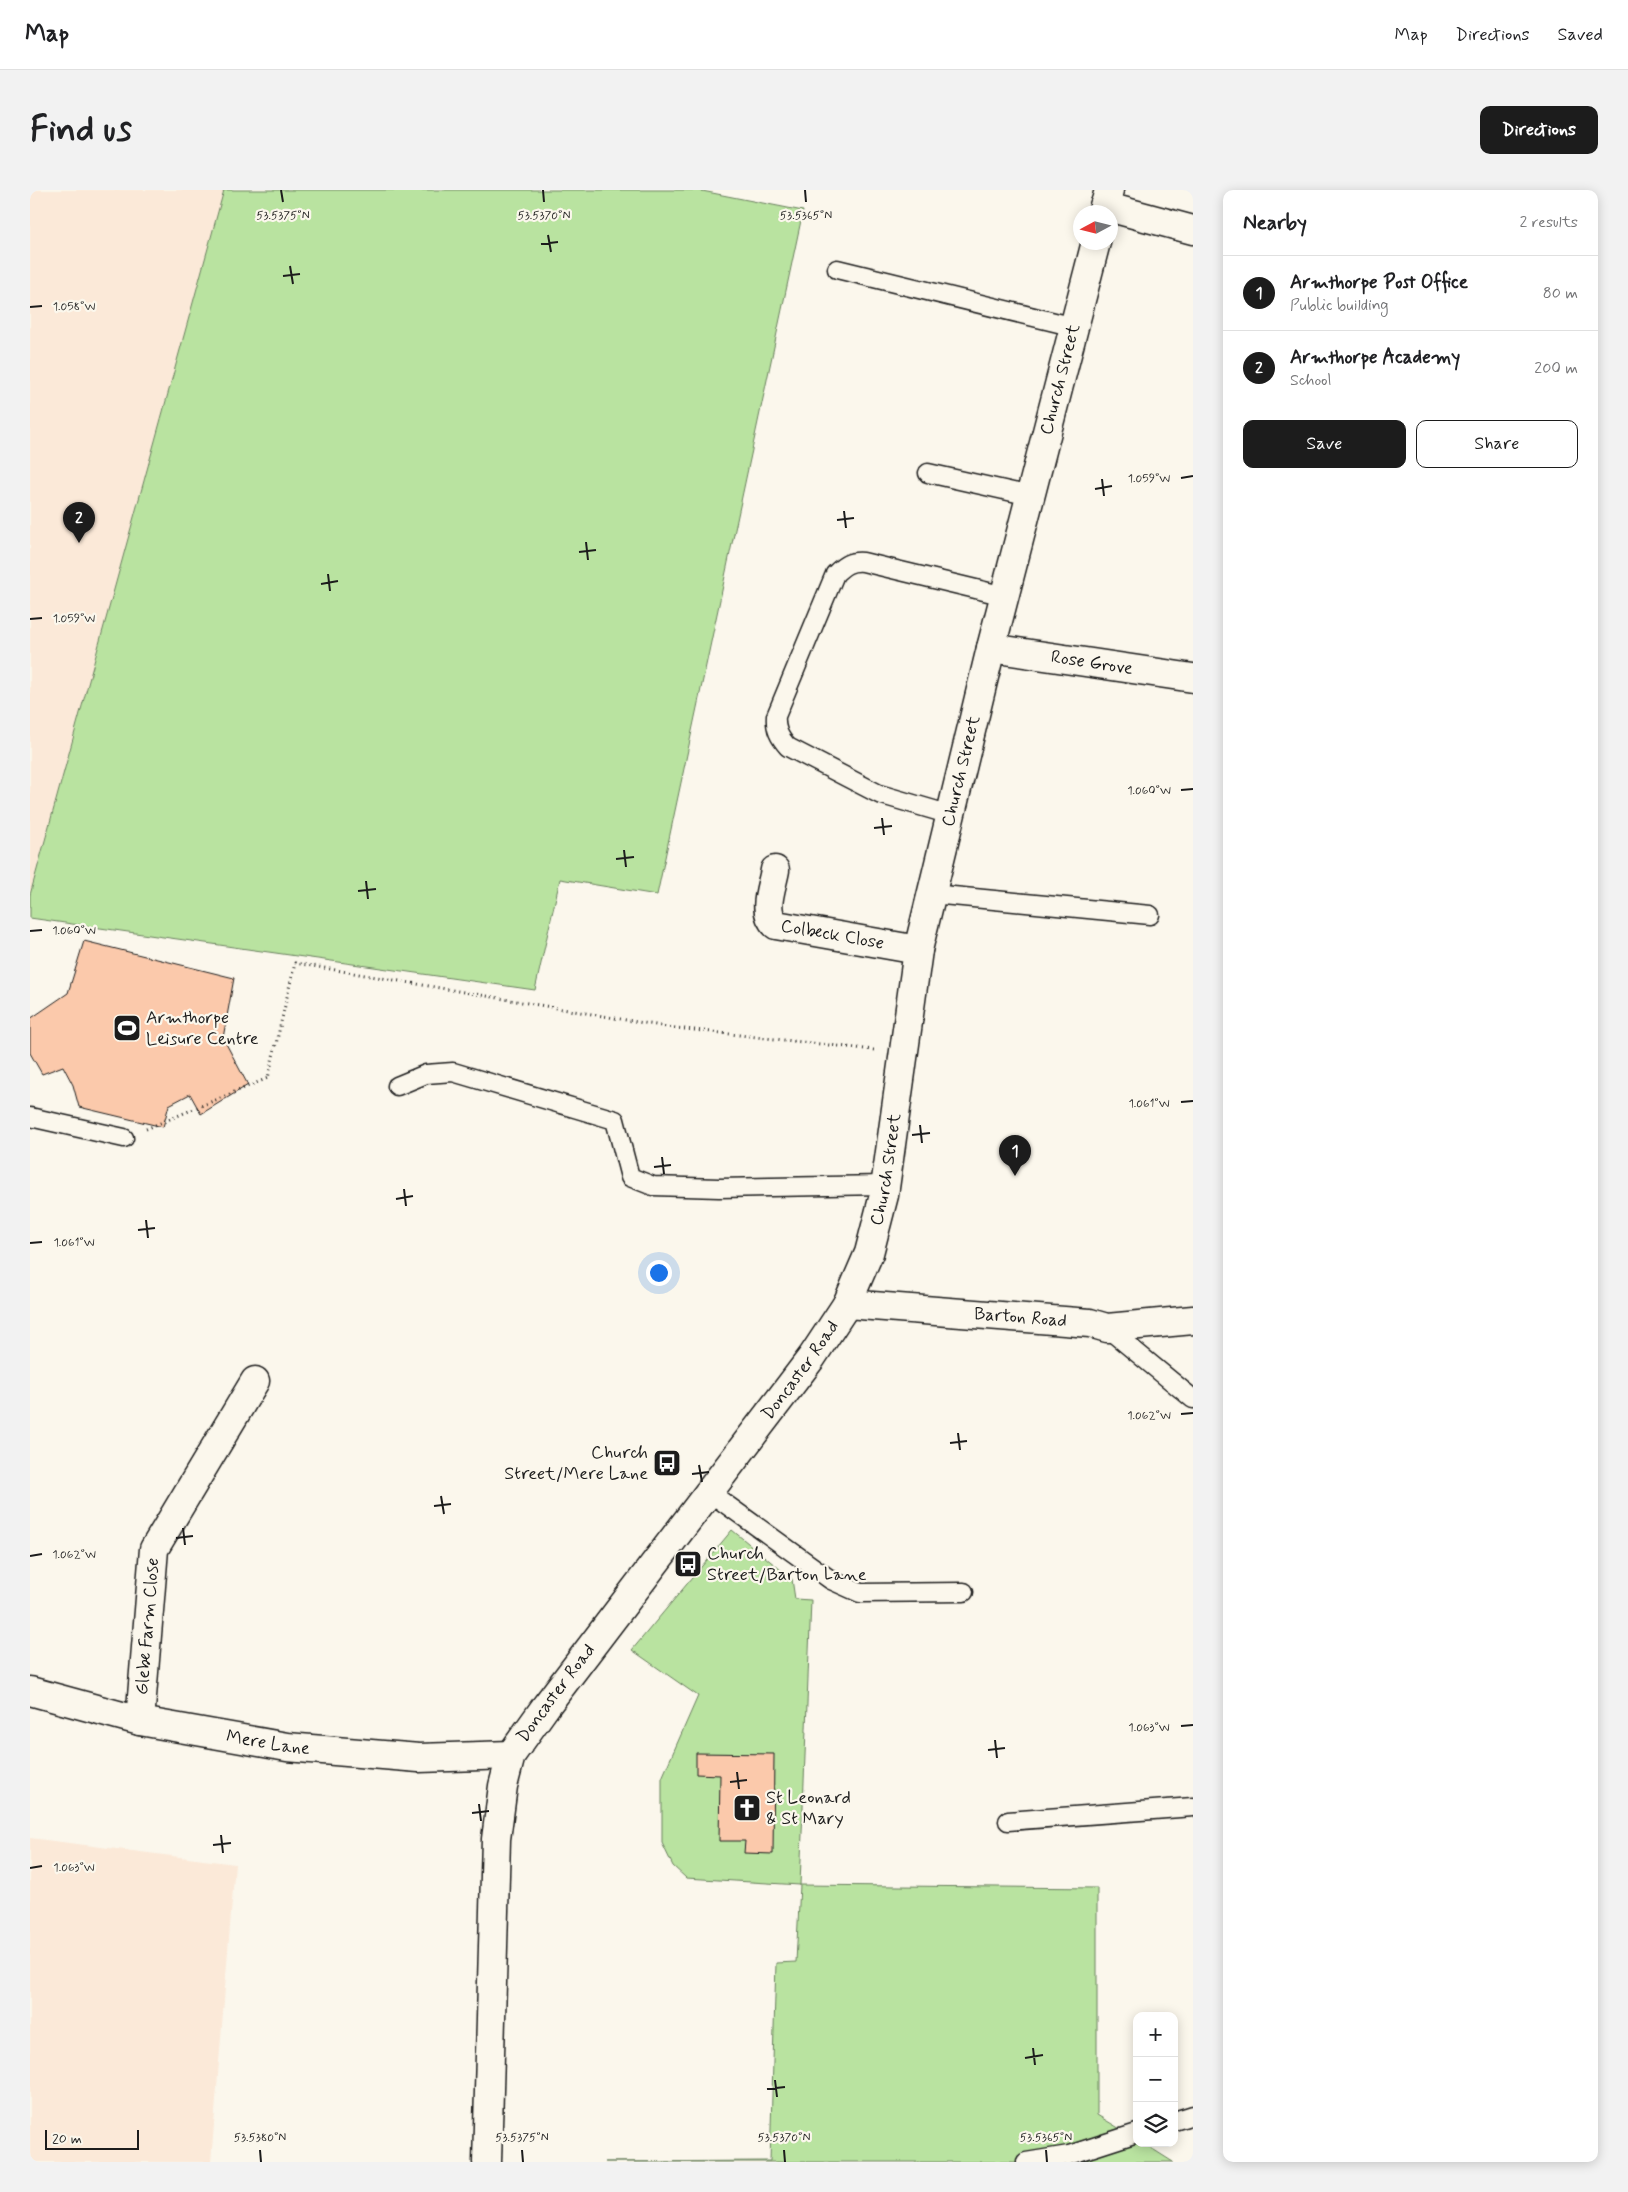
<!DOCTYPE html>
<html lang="en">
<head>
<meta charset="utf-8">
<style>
  body { margin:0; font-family:Mynerve,sans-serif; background:#f2f2f2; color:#202124 }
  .controls { position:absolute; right:15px; bottom:15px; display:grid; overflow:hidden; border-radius:10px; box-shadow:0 2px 12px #0003 }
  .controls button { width:45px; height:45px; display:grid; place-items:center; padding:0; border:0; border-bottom:1px solid #e0e0e0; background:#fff; color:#202124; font:25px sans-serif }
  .compass { position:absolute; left:1043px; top:15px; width:45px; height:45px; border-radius:50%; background:#fff; box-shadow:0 2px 12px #0003; rotate:263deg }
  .scale { position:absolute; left:15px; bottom:12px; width:94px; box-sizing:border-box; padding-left:5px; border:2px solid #1c1c1c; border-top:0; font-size:14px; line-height:18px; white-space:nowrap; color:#1c1c1c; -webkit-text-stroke:4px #fbf7ec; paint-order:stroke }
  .you { position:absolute; left:628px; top:1082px; width:18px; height:18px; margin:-12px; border:4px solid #fff; border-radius:50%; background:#1a73e8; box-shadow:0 0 0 8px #1a73e833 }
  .badge { display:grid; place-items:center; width:32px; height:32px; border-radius:50%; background:#1c1c1c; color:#fff; font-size:16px; font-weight:700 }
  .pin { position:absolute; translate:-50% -41px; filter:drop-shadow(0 1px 2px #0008) }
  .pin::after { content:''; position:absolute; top:26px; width:18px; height:15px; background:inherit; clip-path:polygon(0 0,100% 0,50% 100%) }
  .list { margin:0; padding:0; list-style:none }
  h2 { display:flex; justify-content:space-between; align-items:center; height:65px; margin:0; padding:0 20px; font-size:21px }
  h2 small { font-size:16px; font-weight:400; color:#757577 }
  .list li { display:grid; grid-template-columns:32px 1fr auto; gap:15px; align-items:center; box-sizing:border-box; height:75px; padding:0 20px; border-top:1px solid #e0e0e0 }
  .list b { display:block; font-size:19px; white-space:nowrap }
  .list p { margin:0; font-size:16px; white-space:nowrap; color:#757577 }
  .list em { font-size:16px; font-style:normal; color:#757577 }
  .actions { display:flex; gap:10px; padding:15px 20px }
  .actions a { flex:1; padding:11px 0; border:1px solid #1c1c1c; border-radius:10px; text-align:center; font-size:18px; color:#1c1c1c }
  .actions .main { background:#1c1c1c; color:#fff }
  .icon { flex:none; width:28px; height:28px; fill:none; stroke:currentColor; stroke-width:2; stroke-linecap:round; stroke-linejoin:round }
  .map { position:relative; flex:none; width:1163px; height:1972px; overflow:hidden; border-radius:10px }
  header { display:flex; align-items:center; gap:30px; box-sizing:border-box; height:70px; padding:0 25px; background:#fff; border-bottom:1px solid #e0e0e0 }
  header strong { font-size:24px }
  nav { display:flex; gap:28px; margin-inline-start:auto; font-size:18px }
  .intro { display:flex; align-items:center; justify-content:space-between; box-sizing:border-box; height:120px; padding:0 30px }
  h1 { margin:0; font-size:35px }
  .button { padding:12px 22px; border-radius:10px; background:#1c1c1c; color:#fff; font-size:18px; font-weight:700 }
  main { display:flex; gap:30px; padding:0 30px }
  aside { flex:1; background:#fff; border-radius:10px; box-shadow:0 2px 12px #0003 }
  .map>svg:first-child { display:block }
  .built { fill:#fbe9d8 }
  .green { fill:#b9e3a0; stroke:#6a805e }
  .building { fill:#fbc9ab; stroke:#1c1c1c }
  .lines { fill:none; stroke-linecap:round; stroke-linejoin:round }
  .service-casing { stroke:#1c1c1c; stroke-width:21 }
  .minor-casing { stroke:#1c1c1c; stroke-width:31 }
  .tertiary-casing { stroke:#1c1c1c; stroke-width:31 }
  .path { stroke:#1c1c1c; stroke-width:3; stroke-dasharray:1 4; stroke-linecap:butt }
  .service { stroke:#fbf7ec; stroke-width:18 }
  .minor { stroke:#fbf7ec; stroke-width:28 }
  .tertiary { stroke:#fbf7ec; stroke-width:28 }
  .ticks { fill:none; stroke:#1c1c1c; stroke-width:2 }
  .labels { text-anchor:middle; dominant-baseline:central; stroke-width:4.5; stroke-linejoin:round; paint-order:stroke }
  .street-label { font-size:18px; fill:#1c1c1c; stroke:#fbf7ec }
  .poi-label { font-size:18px; fill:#1c1c1c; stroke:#fbf7ec; text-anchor:start }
  .ticks-label { font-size:12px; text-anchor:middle; fill:#1c1c1c; stroke:#fbf7ec; stroke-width:4.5; stroke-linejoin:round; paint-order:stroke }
</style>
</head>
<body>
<header>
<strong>Map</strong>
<nav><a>Map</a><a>Directions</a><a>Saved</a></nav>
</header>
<div class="intro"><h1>Find us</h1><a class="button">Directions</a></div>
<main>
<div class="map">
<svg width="1163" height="1972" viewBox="0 0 1163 1972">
  <rect width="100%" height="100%" fill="#fbf7ec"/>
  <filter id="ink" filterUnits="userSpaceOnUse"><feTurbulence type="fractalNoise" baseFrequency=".02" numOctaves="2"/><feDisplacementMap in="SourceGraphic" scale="10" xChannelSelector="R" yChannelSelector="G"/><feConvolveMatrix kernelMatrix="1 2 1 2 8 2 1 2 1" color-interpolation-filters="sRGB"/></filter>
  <g filter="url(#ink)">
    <g class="built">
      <path d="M0 0H194L0 705Z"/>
      <path d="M0 1648 205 1674 181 1972H0Z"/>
    </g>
    <g class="green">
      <path d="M194 0H667L773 21 627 705 530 689 505 800 0 728V705Z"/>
      <path d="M702 1340 762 1389 765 1409 781 1410 770 1695 1067 1698V1925L1107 1949V1953H1113L1143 1972H575L740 1971 746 1773 766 1772 770 1695 656 1688 643 1676 632 1653V1588L668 1506 602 1460Z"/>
    </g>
    <g class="building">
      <path d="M54 751 204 788 193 848 218 895 171 924 160 904 139 915 133 937 49 917 43 895 33 876 12 884 0 863V829L38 803Z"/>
      <path d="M666 1563 744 1564 743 1664 714 1663 715 1651H689L690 1585 666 1584Z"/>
    </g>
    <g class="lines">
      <defs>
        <g id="service">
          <path d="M807 79 1045 137"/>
          <path d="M898 283 1001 306"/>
          <path d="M921 625 849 604 758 557C749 547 745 539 746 526L805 384C814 375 820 371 833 372L975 406"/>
          <path d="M902 704 1120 725"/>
          <path d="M367 896 396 884 423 882 585 930 600 987 623 996 689 998 855 995"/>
          <path d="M0 927 94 948"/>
          <path d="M1077 1138 1163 1209"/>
          <path d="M679 1302 801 1390 830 1403 934 1402"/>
          <path d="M978 1631 1163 1617"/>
          <path d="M1144 1931 1163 1925"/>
          <path d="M996 1972 1039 1965 1107 1943"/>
        </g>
        <g id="minor">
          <path d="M1074 16 1163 40"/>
          <path id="s1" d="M961 458 1163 488"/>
          <path id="s2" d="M745 680C742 698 731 721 746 735L888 760"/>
          <path id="s3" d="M817 1114 1060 1133 1077 1138 1163 1130"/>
          <path id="s4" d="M0 1501 110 1531 257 1557 389 1568 481 1565"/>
          <path id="s5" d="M110 1531 124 1359 225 1191"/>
        </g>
        <g id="tertiary">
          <path d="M1073 22 1079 0"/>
          <path id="s6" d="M457 1972 466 1649 473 1596 481 1565 516 1516 782 1167 817 1114 839 1063 854 1005 888 760 961 458 1066 52"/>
        </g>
      </defs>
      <use href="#service" class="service-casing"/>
      <use href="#minor" class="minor-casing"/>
      <use href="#tertiary" class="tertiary-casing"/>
      <path class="path" d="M116 939 238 888 265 773 637 837 844 860"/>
      <use href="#service" class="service"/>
      <use href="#minor" class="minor"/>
      <use href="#tertiary" class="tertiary"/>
    </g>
  </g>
  <path class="ticks" d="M251 0 253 12M513 0 514 12M775 0 776 12M518 45 521 62M511 54 528 52M260 76 263 94M253 86 270 84M0 117 12 116M1151 288 1163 286M1072 289 1074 306M1065 299 1082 296M814 321 816 338M807 330 824 328M556 352 558 370M549 362 566 360M298 384 300 401M291 394 308 391M0 429 12 428M1151 600 1163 599M852 628 854 645M844 638 862 636M594 660 596 677M586 669 604 667M336 691 338 709M328 701 346 699M0 741 12 740M1151 912 1163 911M890 935 892 953M882 945 900 943M632 967 634 984M624 977 641 975M374 999 376 1016M366 1009 383 1006M116 1030 118 1048M108 1040 125 1038M0 1053 12 1052M1151 1224 1163 1223M928 1243 930 1260M920 1253 937 1251M669 1275 672 1292M662 1284 679 1282M411 1306 414 1324M404 1316 421 1314M153 1338 155 1355M146 1348 163 1346M0 1366 12 1364M1151 1536 1163 1535M965 1550 967 1568M958 1560 975 1558M707 1582 709 1599M700 1592 717 1590M449 1614 451 1631M442 1623 459 1621M191 1645 193 1663M183 1655 201 1653M0 1678 12 1676M1003 1858 1005 1875M995 1868 1013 1865M745 1890 747 1907M737 1899 755 1897M230 1960 231 1972M492 1960 493 1972M754 1960 755 1972M1016 1960 1017 1972"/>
  <defs>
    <symbol id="stadium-square" viewBox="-11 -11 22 22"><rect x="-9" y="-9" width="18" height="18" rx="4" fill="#1c1c1c" stroke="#fbf7ec"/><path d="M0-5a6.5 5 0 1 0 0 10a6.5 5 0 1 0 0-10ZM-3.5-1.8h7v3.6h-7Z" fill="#fff"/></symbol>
    <symbol id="bus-square" viewBox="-11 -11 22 22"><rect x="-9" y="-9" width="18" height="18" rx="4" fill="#1c1c1c" stroke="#fbf7ec"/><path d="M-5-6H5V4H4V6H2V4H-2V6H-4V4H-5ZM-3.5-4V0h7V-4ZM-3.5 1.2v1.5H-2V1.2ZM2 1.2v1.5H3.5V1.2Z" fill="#fff"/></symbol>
    <symbol id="church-square" viewBox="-11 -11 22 22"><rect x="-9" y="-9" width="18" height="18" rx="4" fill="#1c1c1c" stroke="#fbf7ec"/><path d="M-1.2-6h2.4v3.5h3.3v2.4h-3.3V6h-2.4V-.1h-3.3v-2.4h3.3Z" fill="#fff"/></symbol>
  </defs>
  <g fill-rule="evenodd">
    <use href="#stadium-square" x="81" y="822" width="32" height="32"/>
    <use href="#bus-square" x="621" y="1257" width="32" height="32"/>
    <use href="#bus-square" x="642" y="1358" width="32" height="32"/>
    <use href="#church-square" x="701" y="1602" width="32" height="32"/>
  </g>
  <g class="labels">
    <g class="street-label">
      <text stroke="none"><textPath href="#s6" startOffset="1922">Church Street</textPath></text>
      <text stroke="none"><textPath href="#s1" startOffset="102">Rose Grove</textPath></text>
      <text stroke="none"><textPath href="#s6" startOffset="1518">Church Street</textPath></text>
      <text stroke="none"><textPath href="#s2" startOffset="115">Colbeck Close</textPath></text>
      <text stroke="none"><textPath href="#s6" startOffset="1112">Church Street</textPath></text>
      <text stroke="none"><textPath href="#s3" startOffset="174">Barton Road</textPath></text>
      <text stroke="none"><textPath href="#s6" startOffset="890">Doncaster Road</textPath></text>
      <text stroke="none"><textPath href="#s5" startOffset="95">Glebe Farm Close</textPath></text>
      <text stroke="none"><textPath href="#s6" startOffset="485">Doncaster Road</textPath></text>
      <text stroke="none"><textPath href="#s4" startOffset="244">Mere Lane</textPath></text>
    </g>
    <g class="poi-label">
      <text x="116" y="828">Armthorpe<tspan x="116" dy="21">Leisure Centre</tspan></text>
      <text x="618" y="1263" text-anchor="end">Church<tspan x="618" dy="21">Street/Mere Lane</tspan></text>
      <text x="677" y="1364">Church<tspan x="677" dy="21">Street/Barton Lane</tspan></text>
      <text x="736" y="1608">St Leonard<tspan x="736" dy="21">&amp; St Mary</tspan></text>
    </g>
  </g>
  <g class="ticks-label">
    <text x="253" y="29">53.5375°N</text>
    <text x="514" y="29">53.5370°N</text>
    <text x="776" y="29">53.5365°N</text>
    <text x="44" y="120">1.058°W</text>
    <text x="1119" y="292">1.059°W</text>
    <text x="44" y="432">1.059°W</text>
    <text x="1119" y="604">1.060°W</text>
    <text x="44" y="744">1.060°W</text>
    <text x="1119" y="917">1.061°W</text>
    <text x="44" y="1056">1.061°W</text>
    <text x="1119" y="1229">1.062°W</text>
    <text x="44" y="1368">1.062°W</text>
    <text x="1119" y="1541">1.063°W</text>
    <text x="44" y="1681">1.063°W</text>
    <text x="230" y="1951">53.5380°N</text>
    <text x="492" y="1951">53.5375°N</text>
    <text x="754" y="1951">53.5370°N</text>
    <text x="1016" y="1951">53.5365°N</text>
  </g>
</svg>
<div class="controls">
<button>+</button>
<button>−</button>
<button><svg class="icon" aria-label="layers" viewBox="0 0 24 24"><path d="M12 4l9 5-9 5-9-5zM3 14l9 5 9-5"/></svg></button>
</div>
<svg class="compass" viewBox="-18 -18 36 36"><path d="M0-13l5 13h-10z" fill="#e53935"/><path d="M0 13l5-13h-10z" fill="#757577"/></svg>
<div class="scale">20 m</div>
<div class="you"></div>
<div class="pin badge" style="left:985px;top:986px">1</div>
<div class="pin badge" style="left:49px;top:353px">2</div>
</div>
<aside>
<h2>Nearby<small>2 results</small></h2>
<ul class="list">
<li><span class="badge">1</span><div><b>Armthorpe Post Office</b><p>Public building</p></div><em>80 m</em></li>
<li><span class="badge">2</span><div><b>Armthorpe Academy</b><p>School</p></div><em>200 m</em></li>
</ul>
<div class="actions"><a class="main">Save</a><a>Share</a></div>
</aside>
</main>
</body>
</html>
